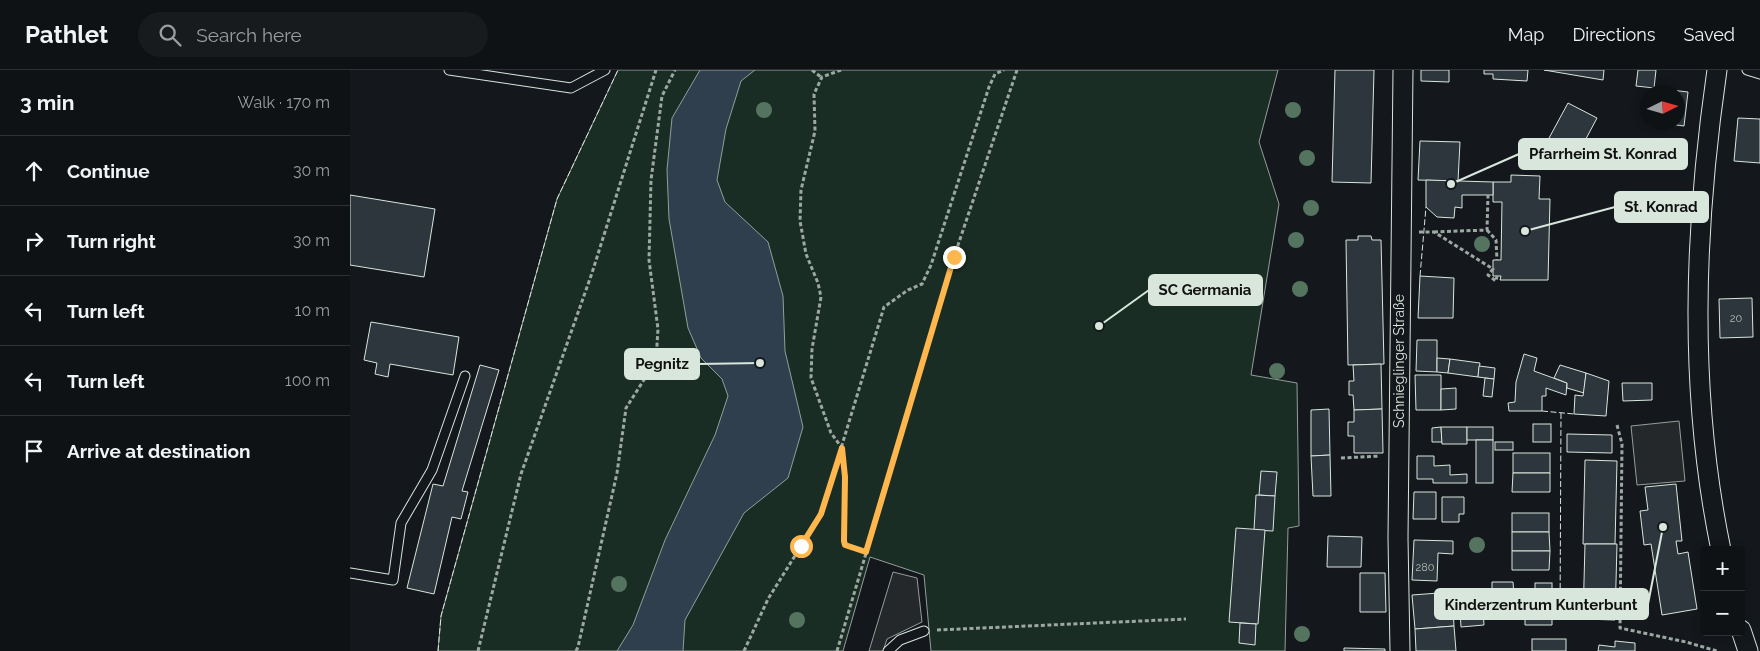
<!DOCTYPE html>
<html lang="en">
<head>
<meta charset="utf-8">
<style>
  body { margin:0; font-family:Raleway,sans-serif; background:#181b1e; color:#f1f3f6 }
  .controls { position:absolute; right:15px; bottom:15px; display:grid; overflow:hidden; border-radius:5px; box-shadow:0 2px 8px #0003 }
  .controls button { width:45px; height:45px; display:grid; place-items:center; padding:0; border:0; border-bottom:1px solid #2f3234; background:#0f1215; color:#f1f3f6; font:25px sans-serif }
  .compass { position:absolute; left:1290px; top:15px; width:45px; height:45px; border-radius:50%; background:#0f1215; box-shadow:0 2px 8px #0003; rotate:85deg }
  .stop { position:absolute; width:15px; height:15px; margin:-11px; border:4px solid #ffb74d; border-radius:50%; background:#fff }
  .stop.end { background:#ffb74d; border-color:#fff; box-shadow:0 1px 5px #0008 }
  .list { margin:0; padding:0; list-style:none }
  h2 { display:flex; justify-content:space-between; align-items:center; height:65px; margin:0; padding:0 20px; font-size:21px }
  h2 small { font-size:16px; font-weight:400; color:#9b9ea0 }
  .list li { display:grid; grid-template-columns:32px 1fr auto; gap:15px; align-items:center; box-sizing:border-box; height:70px; padding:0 20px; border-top:1px solid #2f3234 }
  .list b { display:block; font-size:19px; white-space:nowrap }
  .list em { font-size:16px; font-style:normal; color:#9b9ea0 }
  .icon { flex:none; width:28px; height:28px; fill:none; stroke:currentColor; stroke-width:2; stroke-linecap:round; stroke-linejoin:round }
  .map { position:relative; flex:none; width:1410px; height:581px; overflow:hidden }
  header { display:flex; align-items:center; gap:30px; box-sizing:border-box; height:70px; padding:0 25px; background:#0f1215; border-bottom:1px solid #2f3234 }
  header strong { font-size:24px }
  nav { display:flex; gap:28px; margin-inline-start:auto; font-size:18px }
  .search { width:350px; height:45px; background:#181b1e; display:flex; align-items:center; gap:12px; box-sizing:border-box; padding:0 18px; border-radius:28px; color:#9b9ea0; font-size:19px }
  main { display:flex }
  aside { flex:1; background:#0f1215 }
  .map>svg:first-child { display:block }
  .green { fill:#1a2d24; stroke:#939e99 }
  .parking { fill:#24282b; stroke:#939e99 }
  .water { fill:#2f3f4d; stroke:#939e99 }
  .building { fill:#2c363c; stroke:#d8e6dc }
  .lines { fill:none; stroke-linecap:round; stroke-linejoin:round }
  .service-casing { stroke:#d8e6dc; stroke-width:11 }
  .minor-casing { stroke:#d8e6dc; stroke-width:21 }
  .path { stroke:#9da8a2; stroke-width:3; stroke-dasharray:4 2.5; stroke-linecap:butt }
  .service { stroke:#14181c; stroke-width:9 }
  .minor { stroke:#14181c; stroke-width:19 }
  .fence { stroke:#d8e6dc; stroke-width:1; stroke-dasharray:6 2.5; stroke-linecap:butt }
  .tree { fill:#55745f }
  .route { stroke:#ffb74d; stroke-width:6 }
  .labels { text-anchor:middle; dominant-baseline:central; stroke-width:4; stroke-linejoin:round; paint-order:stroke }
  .number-label { font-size:11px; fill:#adbab4 }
  .street-label { font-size:14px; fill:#d8e6dc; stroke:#14181c }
  .leader { fill:none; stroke:#d8e6dc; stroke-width:2 }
  .callout-dot { fill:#d8e6dc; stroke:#14181c; stroke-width:2 }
  .callout { fill:#d8e6dc; stroke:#d8e6dc; stroke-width:2 }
  .callout-label { font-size:15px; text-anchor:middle; font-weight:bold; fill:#111 }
</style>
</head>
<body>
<header>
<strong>Pathlet</strong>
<div class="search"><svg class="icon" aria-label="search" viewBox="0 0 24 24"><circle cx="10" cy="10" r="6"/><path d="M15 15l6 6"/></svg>Search here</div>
<nav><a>Map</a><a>Directions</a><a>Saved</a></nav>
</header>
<main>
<aside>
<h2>3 min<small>Walk · 170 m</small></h2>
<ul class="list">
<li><svg class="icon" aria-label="ahead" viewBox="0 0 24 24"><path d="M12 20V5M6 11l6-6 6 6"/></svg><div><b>Continue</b></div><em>30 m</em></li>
<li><svg class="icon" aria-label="right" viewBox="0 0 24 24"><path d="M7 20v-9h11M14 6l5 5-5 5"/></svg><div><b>Turn right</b></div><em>30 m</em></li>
<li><svg class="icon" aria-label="left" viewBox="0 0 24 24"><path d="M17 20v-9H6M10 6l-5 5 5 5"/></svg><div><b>Turn left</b></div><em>10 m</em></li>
<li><svg class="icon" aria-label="left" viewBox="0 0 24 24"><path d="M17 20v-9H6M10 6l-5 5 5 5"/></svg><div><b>Turn left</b></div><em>100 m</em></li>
<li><svg class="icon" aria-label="arrive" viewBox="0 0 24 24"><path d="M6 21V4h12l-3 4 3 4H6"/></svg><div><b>Arrive at destination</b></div></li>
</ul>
</aside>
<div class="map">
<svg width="1410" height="581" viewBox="0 0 1410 581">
  <rect width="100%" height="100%" fill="#14181c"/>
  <path class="green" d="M268 0H928L909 72 929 134 901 305 947 313 949 456 938 458 935 581H581L574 505 520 487 493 581H88L91 546 207 129Z"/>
  <g class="parking">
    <path d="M1329 351 1335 411 1287 415 1281 356Z"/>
    <path d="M543 502 567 508 572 552 537 569 533 581H519Z"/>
  </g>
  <path class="water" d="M350 0H405L391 11 376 59 367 110 375 132 418 172 433 226 435 281 453 357 438 408 394 443 335 550 333 581H267L283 555 315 470 365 365 378 326 372 309 351 288 338 258 319 149 317 100 322 48Z"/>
  <g class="building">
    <path d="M985 0H1024L1021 113 982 112Z"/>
    <path d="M1071 0H1099V12L1071 11Z"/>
    <path d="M1134 0H1178L1177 11 1143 9V4H1134Z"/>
    <path d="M1194 0H1254L1253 10Z"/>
    <path d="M1288 0H1306L1304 18 1286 16Z"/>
    <path d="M1304 18 1338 22 1334 56 1304 52H1328V22H1303Z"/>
    <path d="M1218 33 1247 48 1221 97 1192 81Z"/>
    <path d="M1388 48 1410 49V93L1384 91Z"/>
    <path d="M1070 71 1110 72 1108 111 1068 110Z"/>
    <path d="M1161 105 1190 106 1189 129H1200L1198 210H1150L1151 206H1143V190H1151L1152 132H1143V112H1161Z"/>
    <path d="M1076 110 1143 112V125H1112V138L1105 137 1104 148 1087 147 1076 137Z"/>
    <path d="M0 125 85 139 74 207 0 195Z"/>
    <path d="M1008 166H1021L1022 170H1031L1034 294 998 295 996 170H1008Z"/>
    <path d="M1070 206 1104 208 1103 248H1068Z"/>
    <path d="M1402 228 1403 267 1370 268 1369 229Z"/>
    <path d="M21 252 109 267 103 305 40 294 38 307 25 304 27 293 14 290Z"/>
    <path d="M1067 270H1087V302L1066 301Z"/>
    <path d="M1174 284 1187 288 1184 301 1217 313 1216 325 1196 318V326H1192V341H1159L1158 333 1165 332 1166 312Z"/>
    <path d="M1087 288 1100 289 1098 303 1087 302Z"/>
    <path d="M1100 289 1130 293 1128 307 1098 303Z"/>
    <path d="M1031 294 1032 339 1004 340 1003 325H999V311H1004L1003 295Z"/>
    <path d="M130 295 149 300 112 421 118 422 111 449 102 447 84 524 57 518 83 414 93 416Z"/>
    <path d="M1210 295 1236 303 1234 323 1217 318V313L1204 308Z"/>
    <path d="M1129 296 1145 298 1144 309 1128 307Z"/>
    <path d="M1236 303 1259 311 1256 346 1224 344 1225 325 1233 326Z"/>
    <path d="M1065 305H1091V340H1066Z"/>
    <path d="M1135 308 1144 309 1142 327 1133 326Z"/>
    <path d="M1272 313H1302V330L1273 331Z"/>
    <path d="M1106 318V339L1091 340V319Z"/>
    <path d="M979 339 980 385 961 386V340Z"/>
    <path d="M1032 339 1033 383H1004V366H998V352H1004V340Z"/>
    <rect x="1183" y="354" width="18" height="18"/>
    <path d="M1091 357 1092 372H1082V358Z"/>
    <path d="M1091 357H1117V374H1092Z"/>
    <rect x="1117" y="357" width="26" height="13"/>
    <path d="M1217 364 1262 365V383L1217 382Z"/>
    <rect x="1126" y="370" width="17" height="43"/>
    <rect x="1145" y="372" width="18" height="8"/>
    <rect x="1163" y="383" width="37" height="20"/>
    <path d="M980 385 981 426H963L961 386Z"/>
    <path d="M1067 386H1084V396L1100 395V405L1117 404V413H1083V409H1067Z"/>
    <path d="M1235 390 1267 391 1265 474H1233Z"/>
    <path d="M911 401 927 402 925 426 909 425Z"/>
    <path d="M1163 403H1200V422H1162Z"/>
    <path d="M1326 414 1332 471H1326L1328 484 1338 482 1347 539 1312 545 1301 474 1294 475 1290 441 1298 440 1295 417Z"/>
    <path d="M1064 422H1086V449H1063Z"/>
    <path d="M906 425 925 426 923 461 904 460Z"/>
    <path d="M1092 427H1114V444H1109V452H1092Z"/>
    <rect x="1162" y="443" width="37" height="19"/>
    <path d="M886 458 915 460 908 554 879 552Z"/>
    <path d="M1162 462H1199L1200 481H1162Z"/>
    <path d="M978 466 1012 467 1011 497H977Z"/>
    <path d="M1064 470 1103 471V484L1088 483 1087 511 1062 510Z"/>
    <path d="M1235 474H1267L1265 550 1233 549Z"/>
    <path d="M1162 481H1200L1199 500H1162Z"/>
    <path d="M1010 503H1035L1036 542H1010Z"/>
    <path d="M1142 512H1163L1164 526H1142Z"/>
    <rect x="1185" y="513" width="17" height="12"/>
    <path d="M1102 522 1104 556 1065 559 1062 525Z"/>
    <path d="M1185 525H1202V555H1175V541H1184Z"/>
    <path d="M1133 539 1134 555 1111 557 1110 541Z"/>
    <path d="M890 553 906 554 905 575 889 573Z"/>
    <path d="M1104 556 1106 581H1066L1065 559Z"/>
    <rect x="1182" y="569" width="34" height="12"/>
    <path d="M1265 571 1285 573V581H1248L1249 575 1265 577Z"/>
    <path d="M994 578 1035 579V581H994Z"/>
  </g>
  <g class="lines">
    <defs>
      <g id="service">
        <path d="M99 0 221 18 255 0"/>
        <path d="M1397 0 1410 4"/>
        <path d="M0 503 43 510 51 453 82 400 115 306"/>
        <path d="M538 581 550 570 574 561"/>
      </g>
      <g id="minor">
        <path d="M1367 0C1344 159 1338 321 1371 480"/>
        <path d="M1391 560 1398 581"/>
        <path d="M1050 581 1048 468 1053 0"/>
      </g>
    </defs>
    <use href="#service" class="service-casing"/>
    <use href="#minor" class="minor-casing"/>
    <g class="path">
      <path d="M462 0 471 7"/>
      <path d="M491 0 472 7 464 24 465 61 451 120 450 151 456 184 468 213 471 227 462 279 461 308 481 363 492 378 495 407 494 471 495 475 517 482"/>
      <path d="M1137 160 1146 170 1147 190"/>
      <path d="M1069 162H1084L1143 199 1138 205 1146 211 1147 206"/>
      <path d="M1084 162 1137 160 1138 125"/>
      <path d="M1267 355 1272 374 1270 558 1336 572 1367 581"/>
      <path d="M991 388 1030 386"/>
      <path d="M587 560 836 549"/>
      <path d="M128 581 171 404 242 203 306 0"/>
      <path d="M226 581 228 577 267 403 276 338 306 291 308 259 299 190 301 110 312 26 325 0"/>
      <path d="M394 581 418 529 471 444 534 237 558 220 572 214 581 195 639 17 645 4 654 0"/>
      <path d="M487 581 604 187 667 0"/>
    </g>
    <use href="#service" class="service"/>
    <use href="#minor" class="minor"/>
    <g class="fence">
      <path d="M1070 206 1076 137"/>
      <path d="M1192 341 1224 344"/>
      <path d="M1211 343 1210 549H1233"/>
      <path d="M88 581 91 546 207 129 268 0"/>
    </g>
  </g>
  <g class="tree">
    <circle cx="414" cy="40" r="8"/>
    <circle cx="943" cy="40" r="8"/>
    <circle cx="957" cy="88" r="8"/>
    <circle cx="961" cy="138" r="8"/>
    <circle cx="946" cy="170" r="8"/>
    <circle cx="1132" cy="174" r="8"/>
    <circle cx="950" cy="219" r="8"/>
    <circle cx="927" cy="301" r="8"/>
    <circle cx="1127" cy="475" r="8"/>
    <circle cx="269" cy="514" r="8"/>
    <circle cx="447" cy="550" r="8"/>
    <circle cx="952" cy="564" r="8"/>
  </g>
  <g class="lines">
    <path class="route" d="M451 476 471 444 492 378 495 407 494 471 495 475 516 482 604 187"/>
  </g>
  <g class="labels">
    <g class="number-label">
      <text x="1386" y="248">20</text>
      <text x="1075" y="497">280</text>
    </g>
    <g class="street-label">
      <text transform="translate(1049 291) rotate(-90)">Schnieglinger Straße</text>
    </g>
  </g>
  <path class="leader" d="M1101 114L1169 84M1175 161L1265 137M749 256L799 220M410 293L349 294M1313 457L1298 534"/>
  <g class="callout-dot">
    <circle cx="1101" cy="114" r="5"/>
    <circle cx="1175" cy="161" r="5"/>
    <circle cx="749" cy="256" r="5"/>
    <circle cx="410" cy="293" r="5"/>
    <circle cx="1313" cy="457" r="5"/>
  </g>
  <g class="callout">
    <rect x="1169" y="69" width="168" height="30" rx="5"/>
    <rect x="1265" y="122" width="93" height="30" rx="5"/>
    <rect x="799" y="205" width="113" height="30" rx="5"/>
    <rect x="275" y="279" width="74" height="30" rx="5"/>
    <rect x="1085" y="519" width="213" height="30" rx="5"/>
  </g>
  <g class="callout-label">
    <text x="1253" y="89">Pfarrheim St. Konrad</text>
    <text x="1311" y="142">St. Konrad</text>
    <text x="855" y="225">SC Germania</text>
    <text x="312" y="299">Pegnitz</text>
    <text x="1191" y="540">Kinderzentrum Kunterbunt</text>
  </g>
</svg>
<div class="controls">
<button>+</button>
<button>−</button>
</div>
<svg class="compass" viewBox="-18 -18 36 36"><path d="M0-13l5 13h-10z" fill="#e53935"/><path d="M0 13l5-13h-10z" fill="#9b9ea0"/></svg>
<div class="stop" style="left:451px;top:476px"></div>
<div class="stop end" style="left:604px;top:187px"></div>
</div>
</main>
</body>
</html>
